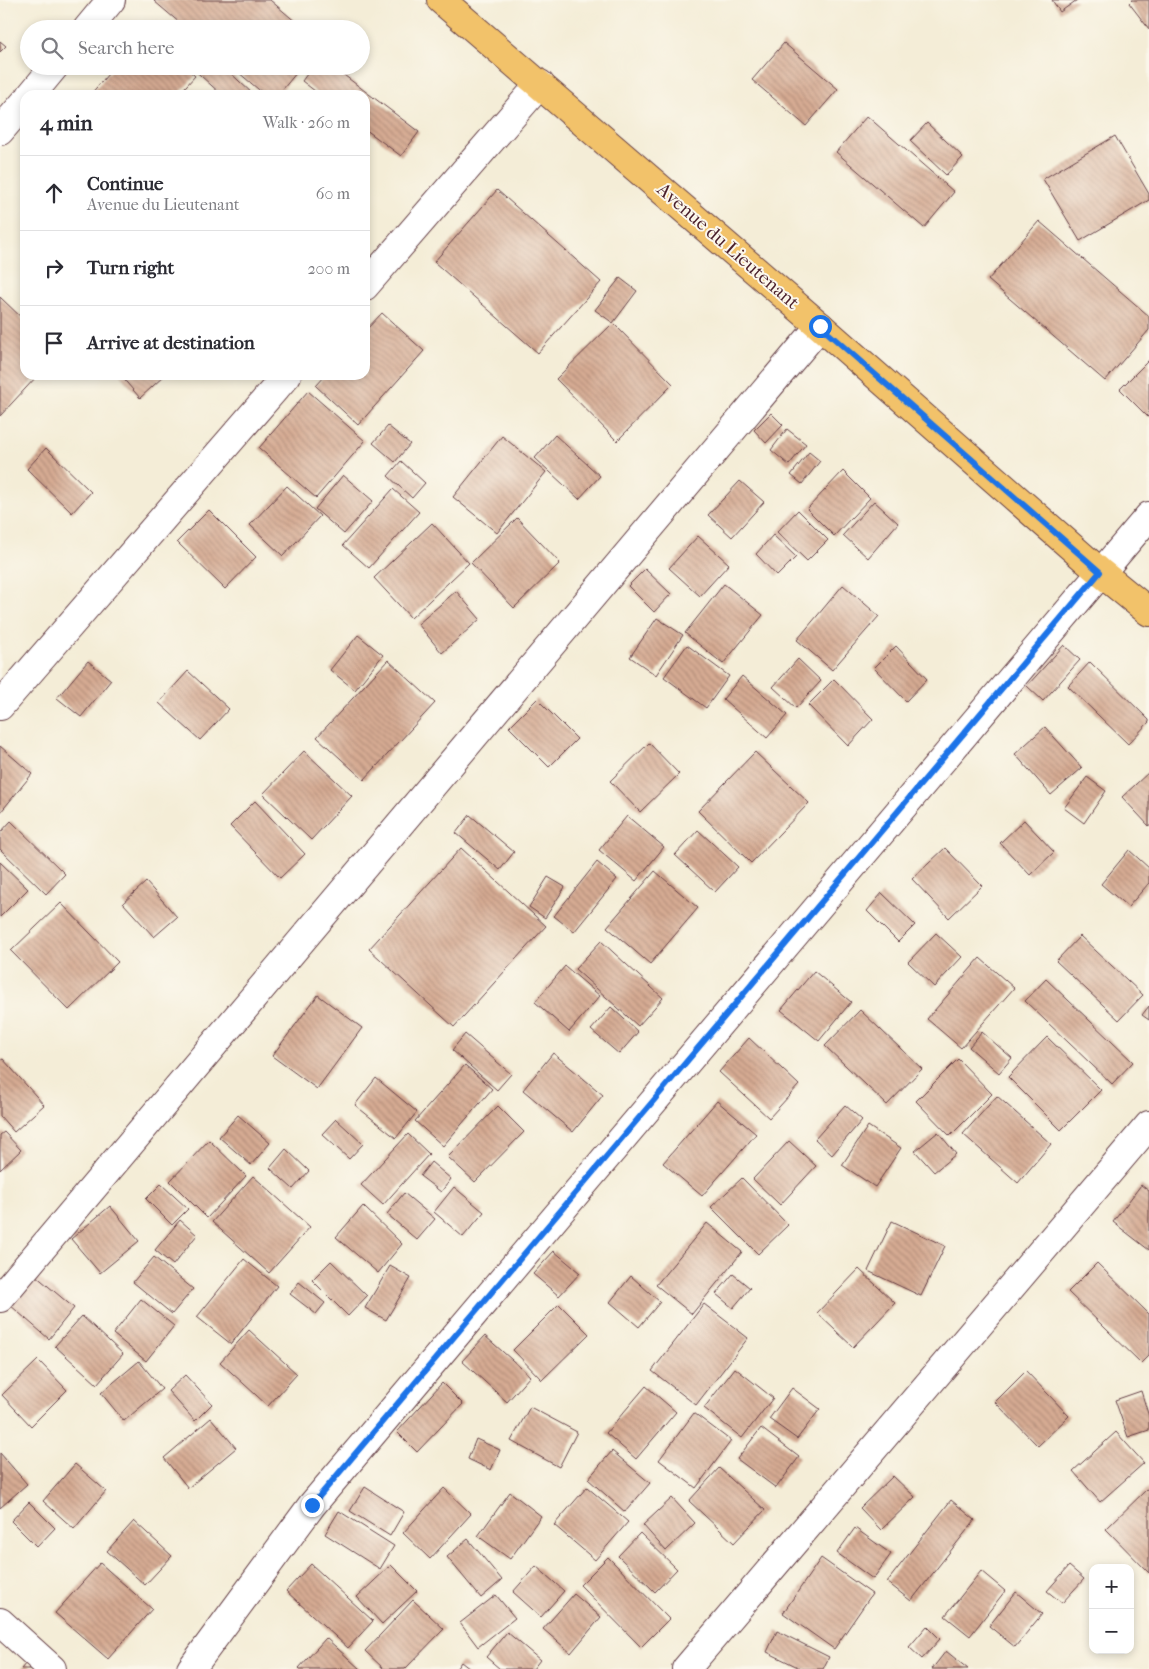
<!DOCTYPE html>
<html lang="en">
<head>
<meta charset="utf-8">
<style>
  body { margin:0; font-family:"IM FELL French Canon",serif; background:#f7f7f7; color:#2b2b33 }
  .controls { position:absolute; right:15px; bottom:15px; display:grid; overflow:hidden; border-radius:10px; box-shadow:0 2px 8px #0003 }
  .controls button { width:45px; height:45px; display:grid; place-items:center; padding:0; border:0; border-bottom:1px solid #e1e1e2; background:#fff; color:#2b2b33; font:25px sans-serif }
  .stop { position:absolute; width:15px; height:15px; margin:-11px; border:4px solid #1a73e8; border-radius:50%; background:#fff }
  .stop.end { background:#1a73e8; border-color:#fff; box-shadow:0 1px 5px #0008 }
  .list { margin:0; padding:0; list-style:none }
  h2 { display:flex; justify-content:space-between; align-items:center; height:65px; margin:0; padding:0 20px; font-size:21px }
  h2 small { font-size:16px; font-weight:400; color:#7c7c81 }
  .list li { display:grid; grid-template-columns:32px 1fr auto; gap:15px; align-items:center; box-sizing:border-box; height:75px; padding:0 20px; border-top:1px solid #e1e1e2 }
  .list b { display:block; font-size:19px; white-space:nowrap }
  .list p { margin:0; font-size:16px; white-space:nowrap; color:#7c7c81 }
  .list em { font-size:16px; font-style:normal; color:#7c7c81 }
  .icon { flex:none; width:28px; height:28px; fill:none; stroke:currentColor; stroke-width:2; stroke-linecap:round; stroke-linejoin:round }
  .map { position:relative; flex:none; width:1149px; height:1669px; overflow:hidden }
  .search { position:absolute; background:#fff; box-shadow:0 2px 8px #0003; left:20px; top:20px; width:350px; height:55px; display:flex; align-items:center; gap:12px; box-sizing:border-box; padding:0 18px; border-radius:28px; color:#7c7c81; font-size:19px }
  .panel { position:absolute; background:#fff; box-shadow:0 2px 8px #0003; left:20px; top:90px; width:350px; height:290px; border-radius:15px }
  .map>svg:first-child { display:block }
  .building { fill:url(#building-back-hatch) }
  .lines { fill:none; stroke-linecap:round; stroke-linejoin:round }
  .minor-casing { stroke:#643e45; stroke-width:30 }
  .tertiary-casing { stroke:#643e45; stroke-width:30 }
  .primary-casing { stroke:#643e45; stroke-width:30 }
  .minor { stroke:#fff; stroke-width:28 }
  .tertiary { stroke:#fff; stroke-width:28 }
  .primary { stroke:#f2c26a; stroke-width:28 }
  .route { stroke:#1a73e8; stroke-width:6 }
  .labels { text-anchor:middle; dominant-baseline:central; stroke-width:4; stroke-linejoin:round; paint-order:stroke }
  .street-label { font-size:19px; fill:#4a1f2b; stroke:#fbf7ec }
</style>
</head>
<body>
<div class="map">
<svg width="1149" height="1669" viewBox="0 0 1149 1669">
  <defs>
    <pattern id="building-back-hatch" width="6" height="6" patternUnits="userSpaceOnUse" patternTransform="scale(1.25)"><rect width="6" height="6" fill="#d6ab93"/><path d="M-1 5l2 2M0 0l6 6M5-1l2 2" fill="none" stroke="#b08b78"/></pattern>
  </defs>
  <rect width="100%" height="100%" fill="#fbf7ec"/>
  <filter id="ink" filterUnits="userSpaceOnUse"><feTurbulence type="fractalNoise" baseFrequency=".02" numOctaves="2"/><feDisplacementMap in="SourceGraphic" scale="10" xChannelSelector="R" yChannelSelector="G"/><feConvolveMatrix kernelMatrix="1 2 1 2 8 2 1 2 1" color-interpolation-filters="sRGB"/></filter>
  <filter id="wash" filterUnits="userSpaceOnUse"><feTurbulence type="fractalNoise" baseFrequency=".0096" numOctaves="4" result="noise"/><feDisplacementMap in="SourceGraphic" scale="20" xChannelSelector="R" yChannelSelector="G"/><feGaussianBlur stdDeviation="1.12" result="paint"/><feColorMatrix in="noise" values="0 0 0 0 0 0 0 0 0 0 0 0 0 0 0 0 0 1.4 0 .05"/><feComposite in="paint" operator="in"/></filter>
  <g filter="url(#wash)">
    <rect width="100%" height="100%" fill="#f4edd7"/>
    <g id="blocks">
      <g class="building">
        <path d="M155 0H270L304 29H187L154 1Z"/>
        <path d="M1052 0H1077L1060 12Z"/>
        <path d="M1132 0H1149V29L1129 3Z"/>
        <path d="M0 41 6 46 0 52Z"/>
        <path d="M784 43 838 89 806 126 752 80Z"/>
        <path d="M115 66H184L195 76 178 95H90Z"/>
        <path d="M190 66H223L254 95H222Z"/>
        <path d="M231 66H302L278 95H265Z"/>
        <path d="M313 66H332L419 132 401 156 365 129V95H320L302 81Z"/>
        <path d="M867 116 954 192 924 228 836 152Z"/>
        <path d="M927 123 963 157 946 175 910 141Z"/>
        <path d="M1115 136 1149 194V200L1080 241 1043 179Z"/>
        <path d="M497 190 601 282 538 353 434 262Z"/>
        <path d="M1039 221 1149 316V330L1105 381 988 280Z"/>
        <path d="M620 278 637 291 613 323 595 310Z"/>
        <path d="M0 297 25 321V375H38L0 416Z"/>
        <path d="M382 313 424 351 358 425 316 386 326 375H365V331Z"/>
        <path d="M613 323 673 384 617 441 556 379Z"/>
        <path d="M1149 360V418L1120 389Z"/>
        <path d="M120 375H165L140 398Z"/>
        <path d="M308 391 365 441 316 498 259 448Z"/>
        <path d="M771 413 783 425 766 443 754 430Z"/>
        <path d="M388 426 410 444 395 462 373 443Z"/>
        <path d="M787 429 806 444 789 465 771 450Z"/>
        <path d="M555 435 600 476 579 499 535 458Z"/>
        <path d="M502 436 546 472 497 533 453 497Z"/>
        <path d="M46 448 91 492 72 513 27 469Z"/>
        <path d="M809 452 820 461 802 484 791 475Z"/>
        <path d="M401 461 425 483 412 498 388 476Z"/>
        <path d="M843 471 870 498 834 536 807 509Z"/>
        <path d="M343 475 373 501 344 534 315 509Z"/>
        <path d="M740 481 764 502 732 537 708 515Z"/>
        <path d="M287 486 320 516 283 556 250 525Z"/>
        <path d="M393 489 419 512 369 568 343 545Z"/>
        <path d="M874 501 898 523 868 558 843 535Z"/>
        <path d="M209 510 256 557 225 589 177 542Z"/>
        <path d="M798 510 828 540 807 561 777 532Z"/>
        <path d="M517 518 560 563 514 608 471 563Z"/>
        <path d="M432 523 469 563 411 618 374 578Z"/>
        <path d="M773 535 796 557 777 576 756 554Z"/>
        <path d="M698 536 729 564 700 596 669 568Z"/>
        <path d="M645 569 671 594 654 612 628 586Z"/>
        <path d="M724 584 763 615 723 664 685 633Z"/>
        <path d="M843 585 879 616 832 670 797 640Z"/>
        <path d="M456 591 480 619 442 653 418 624Z"/>
        <path d="M657 618 683 635 656 675 630 657Z"/>
        <path d="M358 635 383 655 355 690 330 670Z"/>
        <path d="M687 645 729 676 706 708 664 677Z"/>
        <path d="M1064 645 1080 660 1043 701 1027 686Z"/>
        <path d="M896 646 927 679 906 701 874 668Z"/>
        <path d="M798 659 821 681 796 708 773 687Z"/>
        <path d="M388 660 435 703 364 780 317 737Z"/>
        <path d="M88 661 111 680 81 717 57 698Z"/>
        <path d="M1090 662 1149 720V722L1128 744 1068 686Z"/>
        <path d="M188 671 229 709 200 740 159 703Z"/>
        <path d="M742 676 787 715 767 738 723 699Z"/>
        <path d="M834 679 873 719 848 746 808 705Z"/>
        <path d="M537 699 577 739 549 767 509 727Z"/>
        <path d="M1045 727 1082 768 1051 795 1015 754Z"/>
        <path d="M649 743 679 774 640 812 610 781Z"/>
        <path d="M0 746 32 774 0 813Z"/>
        <path d="M304 751 352 796 311 840 263 794Z"/>
        <path d="M755 752 809 803 751 863 698 811Z"/>
        <path d="M1149 772V826L1122 797Z"/>
        <path d="M1087 777 1106 791 1084 823 1064 808Z"/>
        <path d="M255 801 305 854 280 878 230 826Z"/>
        <path d="M470 815 514 852 500 870 456 833Z"/>
        <path d="M627 816 664 847 636 881 599 850Z"/>
        <path d="M1024 820 1054 852 1030 875 1000 843Z"/>
        <path d="M11 821 65 874 46 894 0 849V833Z"/>
        <path d="M698 830 738 867 715 892 675 855Z"/>
        <path d="M461 848 546 926 454 1027 369 949Z"/>
        <path d="M945 848 982 886 949 918 912 879Z"/>
        <path d="M1129 850 1149 868V883L1128 907 1101 884Z"/>
        <path d="M0 862 28 889 0 917Z"/>
        <path d="M597 862 617 879 574 932 554 916Z"/>
        <path d="M655 871 698 908 650 964 607 927Z"/>
        <path d="M548 877 565 887 545 918 529 907Z"/>
        <path d="M146 882 177 917 154 937 123 903Z"/>
        <path d="M882 893 915 925 898 942 867 911Z"/>
        <path d="M61 903 118 962 69 1010 11 951Z"/>
        <path d="M936 933 962 957 934 987 908 962Z"/>
        <path d="M1080 936 1143 995 1119 1020 1056 961Z"/>
        <path d="M601 941 663 998 638 1026 575 969Z"/>
        <path d="M980 958 1014 988 961 1048 927 1019Z"/>
        <path d="M565 966 600 996 569 1032 535 1002Z"/>
        <path d="M814 971 851 1002 819 1041 781 1010Z"/>
        <path d="M1046 979 1133 1062 1112 1084 1025 1001Z"/>
        <path d="M318 995 362 1028 317 1089 272 1056Z"/>
        <path d="M1149 1006V1020L1142 1015Z"/>
        <path d="M611 1007 638 1032 619 1054 591 1030Z"/>
        <path d="M860 1010 922 1069 887 1105 825 1046Z"/>
        <path d="M982 1032 1012 1058 999 1073 969 1047Z"/>
        <path d="M465 1034 511 1074 497 1090 452 1050Z"/>
        <path d="M1047 1037 1101 1090 1061 1130 1008 1077Z"/>
        <path d="M749 1038 799 1085 769 1118 719 1072Z"/>
        <path d="M553 1053 603 1095 573 1132 523 1090Z"/>
        <path d="M3 1059 44 1105 14 1132 0 1116V1061Z"/>
        <path d="M958 1059 992 1094 950 1136 916 1101Z"/>
        <path d="M465 1065 492 1089 443 1146 415 1121Z"/>
        <path d="M376 1078 417 1112 396 1138 355 1105Z"/>
        <path d="M997 1096 1051 1144 1018 1183 963 1134Z"/>
        <path d="M717 1101 756 1134 702 1196 663 1163Z"/>
        <path d="M845 1105 862 1120 832 1155 815 1139Z"/>
        <path d="M498 1106 524 1132 475 1182 448 1157Z"/>
        <path d="M238 1115 270 1143 251 1165 219 1137Z"/>
        <path d="M336 1119 363 1144 349 1159 322 1134Z"/>
        <path d="M868 1126 901 1148 875 1187 842 1165Z"/>
        <path d="M4 1132 21 1150 0 1170V1135Z"/>
        <path d="M938 1132 956 1154 934 1172 915 1151Z"/>
        <path d="M408 1134 429 1154 383 1205 361 1185Z"/>
        <path d="M209 1140 246 1176 207 1218 170 1181Z"/>
        <path d="M789 1141 816 1166 780 1205 753 1179Z"/>
        <path d="M286 1149 309 1171 293 1189 270 1168Z"/>
        <path d="M431 1162 451 1179 441 1192 420 1176Z"/>
        <path d="M253 1176 310 1227 269 1273 212 1222Z"/>
        <path d="M742 1178 788 1225 758 1254 711 1207Z"/>
        <path d="M161 1184 188 1209 172 1225 146 1199Z"/>
        <path d="M1141 1185 1149 1191V1250L1113 1222Z"/>
        <path d="M454 1187 484 1212 463 1237 434 1212Z"/>
        <path d="M404 1193 435 1219 417 1240 387 1214Z"/>
        <path d="M110 1206 139 1241 100 1273 71 1239Z"/>
        <path d="M363 1206 402 1244 378 1273 336 1237Z"/>
        <path d="M180 1220 197 1235 173 1265 155 1250Z"/>
        <path d="M892 1221 945 1246 921 1296 868 1271Z"/>
        <path d="M707 1223 742 1252 692 1314 656 1285Z"/>
        <path d="M554 1251 580 1273 559 1296 533 1274Z"/>
        <path d="M154 1257 193 1289 172 1314 133 1282Z"/>
        <path d="M244 1259 277 1286 231 1344 197 1317Z"/>
        <path d="M331 1261 367 1296 348 1316 312 1280Z"/>
        <path d="M1097 1263 1149 1314V1355L1141 1363 1068 1292Z"/>
        <path d="M390 1266 411 1278 386 1320 365 1308Z"/>
        <path d="M859 1269 895 1303 853 1347 817 1313Z"/>
        <path d="M733 1274 750 1288 733 1308 716 1294Z"/>
        <path d="M35 1275 74 1308 49 1339 10 1305Z"/>
        <path d="M631 1276 660 1302 639 1327 610 1302Z"/>
        <path d="M299 1282 325 1303 316 1314 290 1294Z"/>
        <path d="M141 1299 174 1326 146 1361 113 1334Z"/>
        <path d="M559 1304 589 1334 542 1380 513 1350Z"/>
        <path d="M704 1304 748 1338 696 1405 652 1371Z"/>
        <path d="M82 1316 123 1354 97 1384 55 1346Z"/>
        <path d="M249 1330 297 1374 268 1406 220 1362Z"/>
        <path d="M485 1336 530 1376 507 1402 462 1361Z"/>
        <path d="M38 1360 67 1390 31 1426 2 1395Z"/>
        <path d="M139 1361 162 1389 124 1421 101 1393Z"/>
        <path d="M735 1368 773 1398 742 1438 704 1408Z"/>
        <path d="M1026 1371 1069 1416 1038 1446 995 1402Z"/>
        <path d="M185 1375 212 1404 195 1421 168 1391Z"/>
        <path d="M442 1383 463 1404 417 1452 397 1432Z"/>
        <path d="M646 1386 676 1412 636 1459 606 1433Z"/>
        <path d="M792 1388 820 1409 797 1439 769 1419Z"/>
        <path d="M1141 1391 1149 1417V1430L1128 1437 1115 1400Z"/>
        <path d="M530 1407 577 1432 559 1467 511 1441Z"/>
        <path d="M694 1413 731 1441 696 1488 659 1460Z"/>
        <path d="M211 1418 236 1448 188 1488 164 1458Z"/>
        <path d="M761 1428 799 1457 776 1488 737 1459Z"/>
        <path d="M1116 1432 1144 1463 1100 1502 1073 1471Z"/>
        <path d="M476 1439 500 1450 491 1470 468 1459Z"/>
        <path d="M612 1451 650 1483 625 1512 588 1479Z"/>
        <path d="M0 1453 27 1484 0 1508Z"/>
        <path d="M75 1464 106 1491 74 1529 43 1501Z"/>
        <path d="M719 1468 765 1510 734 1543 689 1501Z"/>
        <path d="M893 1476 915 1497 881 1530 860 1508Z"/>
        <path d="M365 1487 404 1512 390 1536 350 1511Z"/>
        <path d="M587 1487 628 1522 595 1560 554 1525Z"/>
        <path d="M1149 1487V1573L1106 1529Z"/>
        <path d="M444 1488 471 1514 430 1559 403 1533Z"/>
        <path d="M510 1492 541 1516 510 1559 478 1536Z"/>
        <path d="M672 1498 695 1523 666 1551 643 1525Z"/>
        <path d="M951 1500 975 1520 911 1601 887 1582Z"/>
        <path d="M29 1502 55 1528 37 1547 11 1521Z"/>
        <path d="M339 1511 394 1546 380 1569 325 1534Z"/>
        <path d="M134 1521 172 1556 145 1585 107 1551Z"/>
        <path d="M855 1528 891 1554 873 1579 837 1553Z"/>
        <path d="M640 1533 677 1569 655 1592 618 1556Z"/>
        <path d="M468 1539 502 1580 481 1598 447 1557Z"/>
        <path d="M608 1557 669 1619 641 1647 580 1585Z"/>
        <path d="M821 1558 872 1594 834 1649 783 1613Z"/>
        <path d="M100 1563 152 1609 108 1659 55 1613Z"/>
        <path d="M311 1564 373 1621 348 1648 286 1591Z"/>
        <path d="M391 1565 417 1591 382 1624 357 1597Z"/>
        <path d="M536 1566 564 1591 541 1617 513 1592Z"/>
        <path d="M1069 1566 1084 1579 1062 1603 1047 1591Z"/>
        <path d="M981 1571 1005 1591 970 1636 945 1616Z"/>
        <path d="M1016 1592 1042 1614 1015 1647 989 1626Z"/>
        <path d="M574 1594 601 1617 571 1653 543 1629Z"/>
        <path d="M496 1595 515 1618 478 1647 460 1623Z"/>
        <path d="M413 1600 444 1629 405 1669H384L365 1651Z"/>
        <path d="M927 1626 940 1639 922 1659 909 1647Z"/>
        <path d="M777 1631 829 1657 823 1669H802L767 1652Z"/>
        <path d="M507 1632 540 1660 533 1669H500L486 1657Z"/>
        <path d="M326 1638 360 1669H300L299 1668Z"/>
        <path d="M946 1651 968 1669H932Z"/>
        <path d="M461 1662 470 1669H456Z"/>
        <path d="M26 1663 32 1669H21Z"/>
      </g>
    </g>
  </g>
  <g filter="url(#ink)">
    <use href="#blocks" fill-opacity="0" stroke="#643e45" stroke-width="1"/>
    <g class="lines">
      <defs>
        <g id="minor">
          <path d="M87 29 111 0"/>
          <path d="M31 95 55 66"/>
          <path d="M0 131 25 102"/>
          <path d="M365 286 540 84"/>
          <path d="M0 706 287 375"/>
          <path d="M0 1622 52 1669"/>
          <path d="M191 1669 312 1505 1149 516"/>
          <path d="M686 1669 1149 1125"/>
        </g>
        <path id="tertiary" d="M0 1298 820 326"/>
        <path id="primary" d="M441 0 820 326 1100 572 1149 612"/>
      </defs>
      <use href="#minor" class="minor-casing"/>
      <use href="#tertiary" class="tertiary-casing"/>
      <use href="#primary" class="primary-casing"/>
      <use href="#minor" class="minor"/>
      <use href="#tertiary" class="tertiary"/>
      <use href="#primary" class="primary"/>
    </g>
  </g>
  <g class="lines" filter="url(#ink)">
    <path class="route" d="M312 1505 1100 572 820 326"/>
  </g>
  <g class="labels">
    <g class="street-label">
      <text transform="translate(728 246) rotate(41)">Avenue du Lieutenant</text>
    </g>
  </g>
</svg>
<div class="controls">
<button>+</button>
<button>−</button>
</div>
<div class="stop" style="left:820px;top:326px"></div>
<div class="stop end" style="left:312px;top:1505px"></div>
<div class="search"><svg class="icon" aria-label="search" viewBox="0 0 24 24"><circle cx="10" cy="10" r="6"/><path d="M15 15l6 6"/></svg>Search here</div>
<section class="panel">
<h2>4 min<small>Walk · 260 m</small></h2>
<ul class="list">
<li><svg class="icon" aria-label="ahead" viewBox="0 0 24 24"><path d="M12 20V5M6 11l6-6 6 6"/></svg><div><b>Continue</b><p>Avenue du Lieutenant</p></div><em>60 m</em></li>
<li><svg class="icon" aria-label="right" viewBox="0 0 24 24"><path d="M7 20v-9h11M14 6l5 5-5 5"/></svg><div><b>Turn right</b></div><em>200 m</em></li>
<li><svg class="icon" aria-label="arrive" viewBox="0 0 24 24"><path d="M6 21V4h12l-3 4 3 4H6"/></svg><div><b>Arrive at destination</b></div></li>
</ul>
</section>
</div>
</body>
</html>
